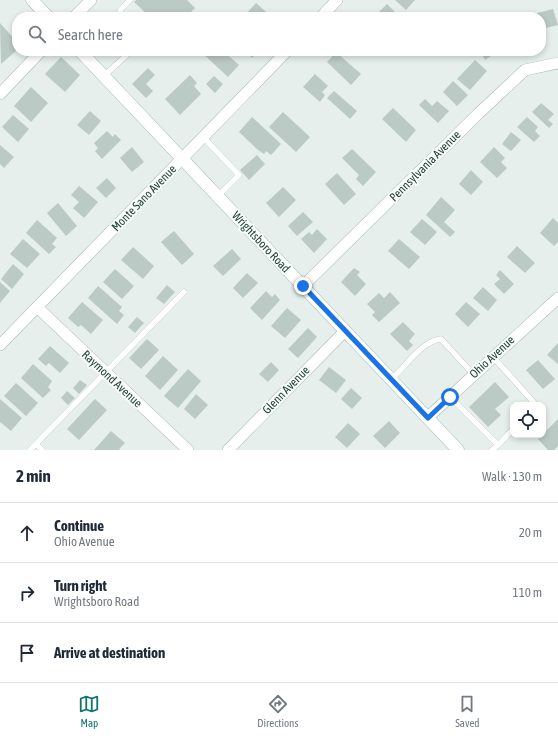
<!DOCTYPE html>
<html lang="en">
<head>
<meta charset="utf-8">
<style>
  body { margin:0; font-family:"Asap Condensed",sans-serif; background:#f2f2f3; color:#1f2937 }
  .controls { position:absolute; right:12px; bottom:12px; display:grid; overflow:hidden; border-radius:8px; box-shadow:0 2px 6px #0003 }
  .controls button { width:36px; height:36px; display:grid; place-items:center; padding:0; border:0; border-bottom:1px solid #e0e1e3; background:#fff; color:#1f2937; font:20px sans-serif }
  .stop { position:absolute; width:12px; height:12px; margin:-9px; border:3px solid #1a73e8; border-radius:50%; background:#fff }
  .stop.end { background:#1a73e8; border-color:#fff; box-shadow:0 1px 4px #0008 }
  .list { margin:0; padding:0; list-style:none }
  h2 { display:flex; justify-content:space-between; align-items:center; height:52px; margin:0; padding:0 16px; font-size:17px }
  h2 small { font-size:13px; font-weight:400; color:#747a83 }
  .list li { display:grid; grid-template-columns:26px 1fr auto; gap:12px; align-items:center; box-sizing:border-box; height:60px; padding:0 16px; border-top:1px solid #e0e1e3 }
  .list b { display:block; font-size:15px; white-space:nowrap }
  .list p { margin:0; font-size:13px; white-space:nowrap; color:#747a83 }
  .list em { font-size:13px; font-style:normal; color:#747a83 }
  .icon { flex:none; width:22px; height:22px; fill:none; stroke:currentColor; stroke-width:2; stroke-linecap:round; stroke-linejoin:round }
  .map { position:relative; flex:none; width:558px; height:450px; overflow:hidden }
  .search { position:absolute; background:#fff; box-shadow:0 2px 6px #0003; left:12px; right:12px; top:12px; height:44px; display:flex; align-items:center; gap:10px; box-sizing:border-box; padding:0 14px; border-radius:16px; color:#747a83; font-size:15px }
  .sheet { height:232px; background:#fff }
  nav { display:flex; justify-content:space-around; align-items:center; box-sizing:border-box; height:56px; border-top:1px solid #e0e1e3; background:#fff; font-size:11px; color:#747a83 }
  nav a { display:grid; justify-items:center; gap:2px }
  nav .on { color:#0f766e }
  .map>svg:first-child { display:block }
  .building { fill:#bbcac4 }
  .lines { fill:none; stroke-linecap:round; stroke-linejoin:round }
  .lane-casing { stroke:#a8b8b2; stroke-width:6 }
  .street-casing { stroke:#a8b8b2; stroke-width:12 }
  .secondary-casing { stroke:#a4bbb3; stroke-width:13 }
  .lane { stroke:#fff; stroke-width:5.5 }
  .street { stroke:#fff; stroke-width:11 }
  .secondary { stroke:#fff; stroke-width:12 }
  .route { stroke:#1a73e8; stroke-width:5 }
  .labels { text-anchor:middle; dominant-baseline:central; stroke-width:4; stroke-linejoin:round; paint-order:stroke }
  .street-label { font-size:12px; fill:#24423a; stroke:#f7fbf9 }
</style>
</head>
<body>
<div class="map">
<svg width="558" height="450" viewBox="0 0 558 450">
  <rect width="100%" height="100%" fill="#e6efeb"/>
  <g class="building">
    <path d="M136 0H187L195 8 186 17H150L134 2Z"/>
    <path d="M395 0H415L406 10Z"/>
    <path d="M256 3 272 17H247L245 15Z"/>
    <path d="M387 4 400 17 375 16Z"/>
    <path d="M553 9 558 25 542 29 541 17H539L537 13Z"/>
    <path d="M0 23 17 42V50L1 64Z"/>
    <path d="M200 51H223L239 65 228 77Z"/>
    <path d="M245 51H258L252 58Z"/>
    <path d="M480 51H492L494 54 485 60Z"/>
    <path d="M336 52 361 74 351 85 327 62Z"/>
    <path d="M61 57 80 75 65 92 45 74Z"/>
    <path d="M475 60 487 71 470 90 457 79Z"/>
    <path d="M148 68 155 75 146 84 153 91 146 98 132 84Z"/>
    <path d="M315 74 328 86 322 92 325 95 320 102 303 87Z"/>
    <path d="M190 75 197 83 194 86 201 94 180 115 165 99Z"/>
    <path d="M214 76 223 84 215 93 206 84Z"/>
    <path d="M453 81 468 95 457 106 443 92Z"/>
    <path d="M31 87 48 103 31 122 14 106Z"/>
    <path d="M334 91 357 111 350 119 327 98Z"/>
    <path d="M425 99 432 106 437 101 449 111 438 123 419 105Z"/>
    <path d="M541 103 554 114 548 120 553 124 549 128 532 112Z"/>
    <path d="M393 108 416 130 406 142 382 119Z"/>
    <path d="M90 111 101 121 89 135 77 125Z"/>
    <path d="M283 112 310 137 296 152 269 127Z"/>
    <path d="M13 115 29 129 18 142 2 127Z"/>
    <path d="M252 117 281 144 271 155 266 151 264 154 258 150 239 132Z"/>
    <path d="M527 117 538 127 535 131 540 136 534 142 517 127Z"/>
    <path d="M107 131 113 137 115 134 121 140 102 159 95 151 98 148 94 143Z"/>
    <path d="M511 132 521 140 511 151 502 144Z"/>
    <path d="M0 145 14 157 4 168 0 164Z"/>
    <path d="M132 147 144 162 132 172 120 158Z"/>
    <path d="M494 147 505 158 501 162 507 168 497 178 480 162Z"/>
    <path d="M352 149 376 172 363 186 356 179 359 175 342 158Z"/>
    <path d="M257 155 265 164 249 180 240 170Z"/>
    <path d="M471 170 483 182 471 195 459 184Z"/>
    <path d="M337 173 356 194 344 205 325 184Z"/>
    <path d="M107 178 116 188 106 198 96 188Z"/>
    <path d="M79 186 98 202 84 218 73 208 79 202 71 195Z"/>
    <path d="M283 187 296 200 279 217 266 203Z"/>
    <path d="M441 197 455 210 444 222 455 232 450 237 426 215Z"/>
    <path d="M58 203 77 226 66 236 47 213Z"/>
    <path d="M303 212 313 222 297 236 288 226Z"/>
    <path d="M553 218 558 223V242L554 246 540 233Z"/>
    <path d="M422 219 437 232 425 245 410 232Z"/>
    <path d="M37 220 57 238 52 244 56 247 49 254 26 233Z"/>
    <path d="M317 229 327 239 314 253 301 239 309 232 312 235Z"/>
    <path d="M174 231 194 254 182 265 161 242Z"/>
    <path d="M23 239 40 254 27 268 10 254Z"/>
    <path d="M399 239 420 257 409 269 388 251Z"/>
    <path d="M517 246 535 263 525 273 507 257Z"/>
    <path d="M133 247 154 266 143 279 121 260Z"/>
    <path d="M232 249 241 259 223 276 213 266Z"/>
    <path d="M13 264 24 274 12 289 1 279Z"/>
    <path d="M354 268 360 272 357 275 366 284 355 296 341 282Z"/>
    <path d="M115 269 134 286 122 299 103 282Z"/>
    <path d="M500 270 514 284 504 294 494 284 500 279 496 275Z"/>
    <path d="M247 273 258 283 243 298 233 288Z"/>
    <path d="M0 282 10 291 0 303Z"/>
    <path d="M167 285 175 292 164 304 156 298Z"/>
    <path d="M98 286 122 307 119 311 124 315 117 324 88 298Z"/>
    <path d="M483 287 497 300 488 311 473 298Z"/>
    <path d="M266 291 272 297 275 294 280 300 262 320 250 308Z"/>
    <path d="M390 292 400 303 379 322 372 315 375 312 367 304 379 293 384 298Z"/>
    <path d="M82 302 103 320 91 334 81 325 78 327 68 318Z"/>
    <path d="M466 302 480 314 468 327 455 314Z"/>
    <path d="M287 308 301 320 285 338 271 326Z"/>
    <path d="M137 317 144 323 135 333 128 327Z"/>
    <path d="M403 322 415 334 409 341 413 345 407 351 390 334Z"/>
    <path d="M308 328 317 337 298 358 288 349Z"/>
    <path d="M147 339 159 350 141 369 129 358Z"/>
    <path d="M558 343V364L547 355Z"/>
    <path d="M50 346 69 363 60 373 49 363 46 366 38 359Z"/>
    <path d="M163 356 178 370 160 390 145 376Z"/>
    <path d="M538 360 555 379 543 389 526 370Z"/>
    <path d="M271 362 279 370 268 382 259 374Z"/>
    <path d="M33 364 52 381 48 387 51 390 43 398 21 378Z"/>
    <path d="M329 367 346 380 336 393 319 380Z"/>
    <path d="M188 369 201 381 178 408 164 396Z"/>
    <path d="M80 380 87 385 79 394 73 388Z"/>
    <path d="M495 382 509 397 495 409 501 415 488 427 469 407Z"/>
    <path d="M16 383 38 403 26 416 4 396Z"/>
    <path d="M351 388 362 398 352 409 341 399Z"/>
    <path d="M67 391 75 398 68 405 61 398Z"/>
    <path d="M196 394 208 405 195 419 184 409Z"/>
    <path d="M0 399 22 418 11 431 0 422Z"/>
    <path d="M95 399 107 410 79 440 67 429Z"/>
    <path d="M558 419V446L554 450H548L538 439Z"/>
    <path d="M389 421 400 433 385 448 373 436Z"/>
    <path d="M348 423 360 434 347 448 335 437Z"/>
    <path d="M111 431 125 443 119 449 121 450H94Z"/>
  </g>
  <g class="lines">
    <defs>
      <g id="lane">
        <path d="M118 17 121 9 130 0"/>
        <path d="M104 76 131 51"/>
        <path d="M203 137 239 175 218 196"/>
        <path d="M493 357 536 405"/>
        <path d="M391 379C406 367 421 341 441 339L474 375"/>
        <path d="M450 397 498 445 492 450"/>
        <path d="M36 444 42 450"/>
        <path d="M498 445 513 429"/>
        <path d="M30 450 184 292"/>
      </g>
      <g id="street">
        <path d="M74 17 91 0"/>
        <path d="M321 17 337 0"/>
        <path d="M0 94 41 51"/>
        <path d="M303 286 479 113 525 70 558 63"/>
        <path d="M37 307 188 450"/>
        <path d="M0 345 287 51"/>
        <path d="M427 418 558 298"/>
        <path d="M228 450 345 331"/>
      </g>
      <g id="secondary">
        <path d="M32 0 48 17"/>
        <path d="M80 51 458 450"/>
      </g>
    </defs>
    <use href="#lane" class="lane-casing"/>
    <use href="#street" class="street-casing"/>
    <use href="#secondary" class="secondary-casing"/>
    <use href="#lane" class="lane"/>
    <use href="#street" class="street"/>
    <use href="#secondary" class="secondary"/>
  </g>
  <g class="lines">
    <path class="route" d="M303 286 428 418 450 397"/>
  </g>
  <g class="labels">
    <g class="street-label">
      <text transform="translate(425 166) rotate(-45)">Pennsylvania Avenue</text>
      <text transform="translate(144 198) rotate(-46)">Monte Sano Avenue</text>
      <text transform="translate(261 242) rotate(47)">Wrightsboro Road</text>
      <text transform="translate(492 357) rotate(-43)">Ohio Avenue</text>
      <text transform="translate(112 379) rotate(43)">Raymond Avenue</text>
      <text transform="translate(286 390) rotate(-46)">Glenn Avenue</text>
    </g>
  </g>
</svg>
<div class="controls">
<button><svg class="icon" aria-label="locate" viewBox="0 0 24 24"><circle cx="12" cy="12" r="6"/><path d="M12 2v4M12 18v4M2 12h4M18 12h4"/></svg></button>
</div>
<div class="stop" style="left:450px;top:397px"></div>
<div class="stop end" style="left:303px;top:286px"></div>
<div class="search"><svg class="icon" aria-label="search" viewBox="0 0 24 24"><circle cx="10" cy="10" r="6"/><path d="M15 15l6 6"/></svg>Search here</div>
</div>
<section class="sheet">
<h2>2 min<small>Walk · 130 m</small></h2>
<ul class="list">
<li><svg class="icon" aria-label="ahead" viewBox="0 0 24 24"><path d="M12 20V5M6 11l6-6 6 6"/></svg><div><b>Continue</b><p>Ohio Avenue</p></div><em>20 m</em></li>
<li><svg class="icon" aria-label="right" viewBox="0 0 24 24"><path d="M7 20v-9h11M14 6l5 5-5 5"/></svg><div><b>Turn right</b><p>Wrightsboro Road</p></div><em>110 m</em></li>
<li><svg class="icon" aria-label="arrive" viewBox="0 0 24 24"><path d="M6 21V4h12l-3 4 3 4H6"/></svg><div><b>Arrive at destination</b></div></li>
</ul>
</section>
<nav>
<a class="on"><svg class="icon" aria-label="map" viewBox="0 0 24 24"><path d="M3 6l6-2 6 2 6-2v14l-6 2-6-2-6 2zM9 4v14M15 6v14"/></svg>Map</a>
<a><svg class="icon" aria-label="directions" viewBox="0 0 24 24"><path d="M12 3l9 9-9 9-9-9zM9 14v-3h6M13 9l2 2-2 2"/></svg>Directions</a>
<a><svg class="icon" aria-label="saved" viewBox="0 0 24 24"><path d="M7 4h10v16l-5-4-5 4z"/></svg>Saved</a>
</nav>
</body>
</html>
